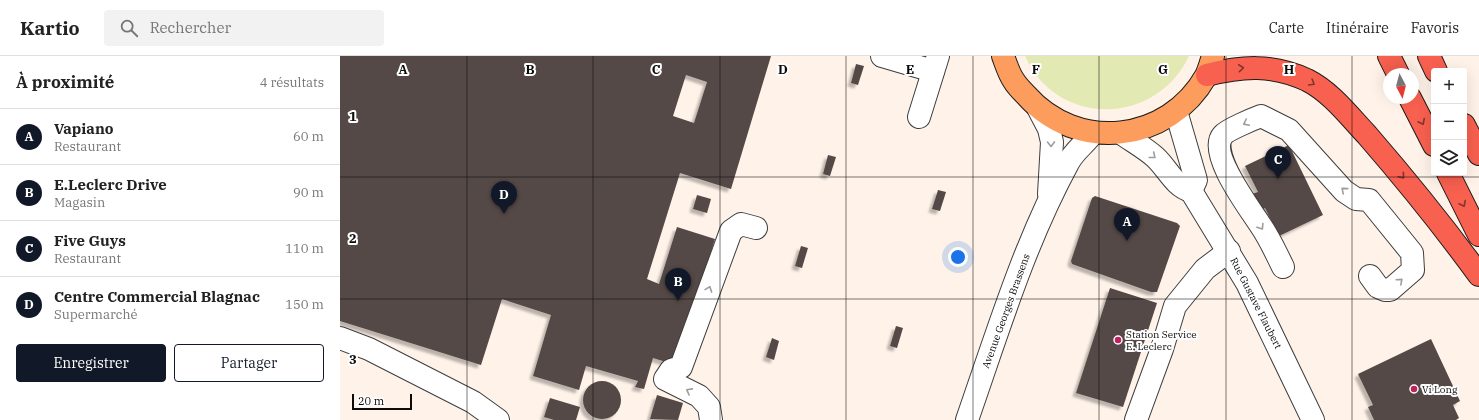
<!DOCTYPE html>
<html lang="fr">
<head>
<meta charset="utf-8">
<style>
  body { margin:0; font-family:"IBM Plex Serif",serif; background:#f2f2f2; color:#222 }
  .controls { position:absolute; right:12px; top:12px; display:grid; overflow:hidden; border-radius:4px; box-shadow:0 4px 16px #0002 }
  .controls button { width:36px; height:36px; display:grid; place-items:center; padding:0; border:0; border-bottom:1px solid #e0e0e0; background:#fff; color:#222; font:20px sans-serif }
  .compass { position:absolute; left:1043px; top:12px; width:36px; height:36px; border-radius:50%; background:#fff; box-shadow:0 4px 16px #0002; rotate:173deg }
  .scale { position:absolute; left:12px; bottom:10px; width:60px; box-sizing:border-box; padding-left:4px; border:2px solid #0b0b0b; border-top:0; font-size:11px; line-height:14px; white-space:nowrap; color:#0b0b0b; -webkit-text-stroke:3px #fff; paint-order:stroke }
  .you { position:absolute; left:618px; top:201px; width:14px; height:14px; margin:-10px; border:3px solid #fff; border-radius:50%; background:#1a73e8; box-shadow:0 0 0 6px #1a73e833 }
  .badge { display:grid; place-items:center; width:26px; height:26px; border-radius:50%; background:#111827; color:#fff; font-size:13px; font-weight:700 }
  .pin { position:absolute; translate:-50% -33px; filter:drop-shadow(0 1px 2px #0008) }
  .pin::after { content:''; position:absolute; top:21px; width:14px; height:12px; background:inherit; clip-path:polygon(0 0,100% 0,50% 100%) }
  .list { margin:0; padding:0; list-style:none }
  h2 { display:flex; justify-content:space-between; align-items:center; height:52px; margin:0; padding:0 16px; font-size:17px }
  h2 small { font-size:13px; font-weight:400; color:#767676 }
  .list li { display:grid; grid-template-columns:26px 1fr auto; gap:12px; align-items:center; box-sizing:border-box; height:56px; padding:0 16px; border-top:1px solid #e0e0e0 }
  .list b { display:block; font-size:15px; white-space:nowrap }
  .list p { margin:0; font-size:13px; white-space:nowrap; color:#767676 }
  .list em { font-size:13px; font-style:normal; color:#767676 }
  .actions { display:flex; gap:8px; padding:12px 16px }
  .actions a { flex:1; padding:9px 0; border:1px solid #111827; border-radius:4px; text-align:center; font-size:14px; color:#111827 }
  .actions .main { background:#111827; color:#fff }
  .icon { flex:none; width:22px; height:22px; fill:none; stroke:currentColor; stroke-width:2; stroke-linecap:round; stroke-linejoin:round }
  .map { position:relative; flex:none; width:1139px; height:364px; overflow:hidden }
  header { display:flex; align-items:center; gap:24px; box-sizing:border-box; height:56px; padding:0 20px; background:#fff; border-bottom:1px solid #e0e0e0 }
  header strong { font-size:19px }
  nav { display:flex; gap:22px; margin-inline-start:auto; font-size:14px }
  .search { width:280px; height:36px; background:#f2f2f2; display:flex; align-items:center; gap:10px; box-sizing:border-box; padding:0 14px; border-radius:4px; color:#767676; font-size:15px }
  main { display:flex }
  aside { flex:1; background:#fff }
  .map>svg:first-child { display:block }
  .green { fill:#e2e9b3 }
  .building { fill:#544847; fill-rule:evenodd; filter:url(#shadow) }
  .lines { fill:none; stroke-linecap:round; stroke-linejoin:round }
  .minor-casing { stroke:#3e3e3e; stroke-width:24 }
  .major-casing { stroke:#1c1c1c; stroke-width:24 }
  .highway-casing { stroke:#1c1c1c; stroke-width:24 }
  .minor { stroke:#fff; stroke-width:22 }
  .major { stroke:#fc9d5d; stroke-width:22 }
  .highway { stroke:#f8604f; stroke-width:22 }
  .oneway { stroke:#82362d }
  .oneway2 { stroke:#9d9d9d }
  .grid { fill:none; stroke:#0b0b0b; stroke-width:1; stroke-opacity:0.55 }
  .poi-dot { fill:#bd2160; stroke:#fff; stroke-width:1.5 }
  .labels { text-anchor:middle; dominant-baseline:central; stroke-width:4; stroke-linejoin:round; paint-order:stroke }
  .street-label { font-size:10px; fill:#0b0b0b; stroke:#fff }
  .poi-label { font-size:10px; fill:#0b0b0b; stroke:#fff; text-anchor:start }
  .grid-label { font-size:13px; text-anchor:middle; font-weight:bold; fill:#0b0b0b; stroke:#fff; stroke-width:4; stroke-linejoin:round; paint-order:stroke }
</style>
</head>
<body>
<header>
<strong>Kartio</strong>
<div class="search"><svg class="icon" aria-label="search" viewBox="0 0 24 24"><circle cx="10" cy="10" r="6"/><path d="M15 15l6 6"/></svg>Rechercher</div>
<nav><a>Carte</a><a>Itinéraire</a><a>Favoris</a></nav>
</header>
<main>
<aside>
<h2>À proximité<small>4 résultats</small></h2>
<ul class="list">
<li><span class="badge">A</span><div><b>Vapiano</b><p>Restaurant</p></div><em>60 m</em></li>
<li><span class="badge">B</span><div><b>E.Leclerc Drive</b><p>Magasin</p></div><em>90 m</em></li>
<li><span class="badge">C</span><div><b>Five Guys</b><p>Restaurant</p></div><em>110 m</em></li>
<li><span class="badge">D</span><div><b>Centre Commercial Blagnac</b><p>Supermarché</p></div><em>150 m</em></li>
</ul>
<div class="actions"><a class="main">Enregistrer</a><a>Partager</a></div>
</aside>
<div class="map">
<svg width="1139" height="364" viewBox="0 0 1139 364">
  <defs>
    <filter id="shadow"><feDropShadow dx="-3.5" dy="3.5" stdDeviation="1" flood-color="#0004"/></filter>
  </defs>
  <rect width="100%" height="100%" fill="#fff3e9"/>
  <path class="green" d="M685 0H849C816 70 717 72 685 0Z"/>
  <g class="building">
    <path d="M0 0H431L391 133 340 117 307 223 319 228 337 171 375 183 336 309 313 302 304 333 295 331 298 325 246 310 239 334 193 320 211 259 162 243 141 309 0 265ZM346 19 367 26 354 67 333 60Z"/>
    <path d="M516 8 524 10 518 29 511 27Z"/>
    <path d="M949 89 983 159 939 180 925 152 920 155 912 138 918 136 905 110Z"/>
    <path d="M488 99 496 101 490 120 483 118Z"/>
    <path d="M598 134 606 136 600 155 592 153Z"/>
    <path d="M357 139 371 143 367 157 353 153Z"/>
    <path d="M755 140 837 167 840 170 817 236H811L732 208 731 205 752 142Z"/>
    <path d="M461 190 468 192 462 212 455 210Z"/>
    <path d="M770 232 817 247 783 351 736 337Z"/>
    <path d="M556 270 563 272 557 292 550 290Z"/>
    <path d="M432 282 439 285 434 304 426 301Z"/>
    <path d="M1091 283 1120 345 1113 349 1119 362 1116 364H1034L1028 351 1033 349 1018 318Z"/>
    <circle cx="262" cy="344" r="19"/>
    <path d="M317 339 343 347 338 364 310 363Z"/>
    <path d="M210 342 240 351 236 364H214L204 361Z"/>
  </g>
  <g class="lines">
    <defs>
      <g id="minor">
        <path d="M542 0 593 15"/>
        <path d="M698 52 709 73 712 86 709 138"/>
        <path d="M836 55 856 124 851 135"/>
        <path d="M579 61 598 0"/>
        <path d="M781 77C792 85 805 92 815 101 828 113 834 130 851 135L907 227 973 364"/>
        <path d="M943 211C936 197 930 183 921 170 911 154 867 97 883 79 887 74 913 63 921 60L949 74 1004 135 1016 143 1029 144 1072 197 1073 214 1050 234H1045L1038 231 1030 220"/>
        <path d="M0 282 29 293 133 346 158 364"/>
        <path d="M371 364 369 351 359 340 325 323 331 314 341 311 391 175 401 168 416 172"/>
        <path d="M627 364C657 278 684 188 728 107 734 95 745 88 753 77"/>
        <path d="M796 364 822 293 835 250 865 213 889 195"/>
      </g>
      <path id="major" d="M663 0C666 8 669 18 674 25 677 30 682 35 686 39 737 97 828 87 866 20 869 14 871 6 873 0"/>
      <g id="highway">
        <path d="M1049 0 1058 18"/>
        <path d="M1089 0 1096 15"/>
        <path d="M867 19C902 10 933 8 967 24 991 36 1009 60 1027 79 1066 124 1104 171 1139 219"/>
        <path d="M1070 42 1094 89"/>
        <path d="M1124 69 1139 98"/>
        <path d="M1108 117 1139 179"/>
      </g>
    </defs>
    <use href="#minor" class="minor-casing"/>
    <use href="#major" class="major-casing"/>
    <use href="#highway" class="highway-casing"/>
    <use href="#minor" class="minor"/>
    <use href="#major" class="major"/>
    <use href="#highway" class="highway"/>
  </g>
  <defs><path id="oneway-chevron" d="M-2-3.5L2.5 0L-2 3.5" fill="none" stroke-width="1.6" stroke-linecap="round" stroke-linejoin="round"/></defs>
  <g class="oneway">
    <use href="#oneway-chevron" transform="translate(901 12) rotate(-6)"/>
    <use href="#oneway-chevron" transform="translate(972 27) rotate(31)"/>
    <use href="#oneway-chevron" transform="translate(1082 66) rotate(63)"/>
    <use href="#oneway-chevron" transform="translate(1062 120) rotate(49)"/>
    <use href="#oneway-chevron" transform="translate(1123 148) rotate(63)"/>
  </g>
  <g class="oneway2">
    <use href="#oneway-chevron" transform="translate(906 67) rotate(154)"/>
    <use href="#oneway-chevron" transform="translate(711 88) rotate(89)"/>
    <use href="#oneway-chevron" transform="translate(813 100) rotate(39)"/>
    <use href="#oneway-chevron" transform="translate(1004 134) rotate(-139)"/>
    <use href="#oneway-chevron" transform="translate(921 171) rotate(58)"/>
    <use href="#oneway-chevron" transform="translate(1060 225) rotate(-42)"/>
    <use href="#oneway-chevron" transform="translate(369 233) rotate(-70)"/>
    <use href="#oneway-chevron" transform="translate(349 335) rotate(-152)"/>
  </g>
  <path class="grid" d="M127 0V364M253 0V364M380 0V364M506 0V364M633 0V364M759 0V364M886 0V364M1012 0V364M0 121H1139M0 243H1139"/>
  <g class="poi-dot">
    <circle cx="778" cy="284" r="4"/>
    <circle cx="1074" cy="333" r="4"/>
  </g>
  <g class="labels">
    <g class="street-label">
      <text transform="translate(916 247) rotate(63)">Rue Gustave Flaubert</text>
      <text transform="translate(666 255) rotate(-70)">Avenue Georges Brassens</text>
    </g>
    <g class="poi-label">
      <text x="786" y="278">Station Service<tspan x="786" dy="12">E. Leclerc</tspan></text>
      <text x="1082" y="333">Vi Long</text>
    </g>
  </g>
  <g class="grid-label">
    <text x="63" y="18">A</text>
    <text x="190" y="18">B</text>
    <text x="316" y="18">C</text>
    <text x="443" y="18">D</text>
    <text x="570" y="18">E</text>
    <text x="696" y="18">F</text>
    <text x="823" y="18">G</text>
    <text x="949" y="18">H</text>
    <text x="13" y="65">1</text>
    <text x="13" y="187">2</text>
    <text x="13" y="308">3</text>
  </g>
</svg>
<div class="controls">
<button>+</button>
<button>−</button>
<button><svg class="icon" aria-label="layers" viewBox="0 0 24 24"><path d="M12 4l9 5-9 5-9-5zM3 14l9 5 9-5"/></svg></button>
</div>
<svg class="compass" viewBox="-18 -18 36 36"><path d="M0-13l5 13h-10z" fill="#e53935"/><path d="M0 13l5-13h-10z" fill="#767676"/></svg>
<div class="scale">20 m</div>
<div class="you"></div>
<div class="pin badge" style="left:787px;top:185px">A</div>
<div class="pin badge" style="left:338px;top:245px">B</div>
<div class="pin badge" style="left:938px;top:123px">C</div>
<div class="pin badge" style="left:164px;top:158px">D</div>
</div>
</main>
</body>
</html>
